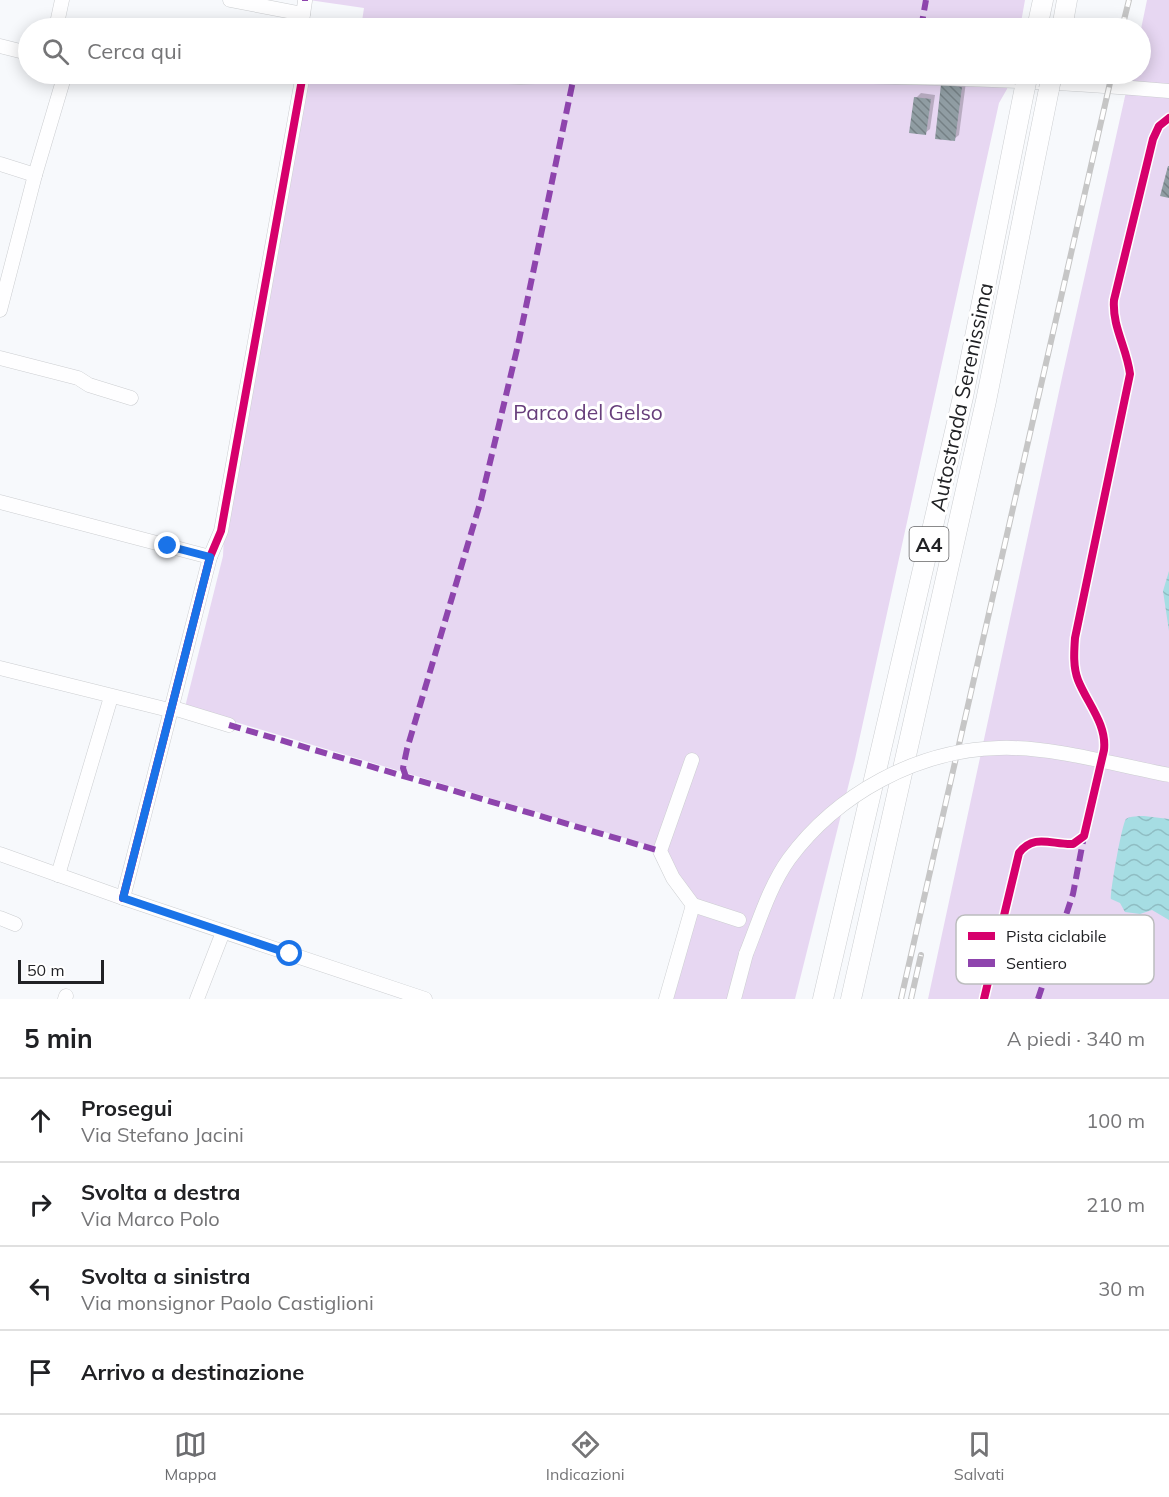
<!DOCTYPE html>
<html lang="it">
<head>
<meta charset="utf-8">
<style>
  body { margin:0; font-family:Mulish,sans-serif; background:#f2f2f2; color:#202124 }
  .scale { position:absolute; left:18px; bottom:15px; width:86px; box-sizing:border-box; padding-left:6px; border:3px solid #212225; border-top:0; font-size:16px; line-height:21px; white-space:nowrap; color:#212225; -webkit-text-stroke:4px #fff; paint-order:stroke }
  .stop { position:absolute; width:18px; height:18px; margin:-14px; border:4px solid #1a73e8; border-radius:50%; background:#fff }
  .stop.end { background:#1a73e8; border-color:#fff; box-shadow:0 2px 6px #0008 }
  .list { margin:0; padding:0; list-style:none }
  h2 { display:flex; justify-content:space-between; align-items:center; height:78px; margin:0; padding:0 24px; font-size:26px }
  h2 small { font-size:20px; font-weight:400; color:#757577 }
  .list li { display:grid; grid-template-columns:39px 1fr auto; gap:18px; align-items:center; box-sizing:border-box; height:84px; padding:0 24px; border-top:2px solid #e0e0e0 }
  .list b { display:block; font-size:22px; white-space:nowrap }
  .list p { margin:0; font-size:20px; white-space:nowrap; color:#757577 }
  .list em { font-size:20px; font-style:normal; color:#757577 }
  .icon { flex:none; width:33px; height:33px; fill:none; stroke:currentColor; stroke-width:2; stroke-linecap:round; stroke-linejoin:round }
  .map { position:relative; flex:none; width:1169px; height:999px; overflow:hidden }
  .search { position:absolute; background:#fff; box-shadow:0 3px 15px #0003; left:18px; right:18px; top:18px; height:66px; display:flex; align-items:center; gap:15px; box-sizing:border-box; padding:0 21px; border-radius:33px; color:#757577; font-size:22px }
  .sheet { height:414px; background:#fff }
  nav { display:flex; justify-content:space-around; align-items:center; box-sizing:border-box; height:84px; border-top:2px solid #e0e0e0; background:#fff; font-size:16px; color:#757577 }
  nav a { display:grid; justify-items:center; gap:3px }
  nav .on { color:#6c6d70 }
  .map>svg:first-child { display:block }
  .park { fill:#e7d7f2 }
  .water { fill:url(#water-waves) }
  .shadow { fill:#0003 }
  .building { fill:url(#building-back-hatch) }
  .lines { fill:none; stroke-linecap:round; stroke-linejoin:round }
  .minor-casing { stroke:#ccced1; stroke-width:15 }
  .highway-casing { stroke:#ccced1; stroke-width:21 }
  .minor { stroke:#fefeff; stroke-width:14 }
  .highway { stroke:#fefeff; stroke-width:20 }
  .rail-casing { stroke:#c6c6c6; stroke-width:6 }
  .rail { stroke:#fff; stroke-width:4; stroke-dasharray:11; stroke-linecap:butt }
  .minor-bridge-casing { stroke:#ccced1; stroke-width:15; stroke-linecap:butt }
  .highway-bridge-casing { stroke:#ccced1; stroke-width:21; stroke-linecap:butt }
  .minor-bridge { stroke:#fefeff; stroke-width:14 }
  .highway-bridge { stroke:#fefeff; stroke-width:20 }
  .quiet { stroke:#8e44ad; stroke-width:6; stroke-dasharray:12 6; stroke-linecap:butt }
  .cycleway-casing { stroke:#fff; stroke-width:11 }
  .cycleway { stroke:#d6006c; stroke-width:8 }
  .route { stroke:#1a73e8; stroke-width:8 }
  .labels { text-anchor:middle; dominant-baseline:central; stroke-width:6; stroke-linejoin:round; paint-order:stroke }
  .shield { fill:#fff; stroke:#646466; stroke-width:1.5 }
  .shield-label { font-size:20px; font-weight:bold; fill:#212225 }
  .street-label { font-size:21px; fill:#212225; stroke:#fff }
  .park-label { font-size:21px; fill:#673e7b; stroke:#fff }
  .key { fill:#fff; stroke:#bcbdbe; stroke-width:1.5 }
  .key-label { font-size:16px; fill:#212225 }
</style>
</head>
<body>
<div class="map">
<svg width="1169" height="999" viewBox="0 0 1169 999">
  <defs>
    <pattern id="water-waves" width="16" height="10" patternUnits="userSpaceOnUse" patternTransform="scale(1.5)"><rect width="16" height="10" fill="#a6dde3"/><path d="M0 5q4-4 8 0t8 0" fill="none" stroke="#8fbdc3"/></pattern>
    <pattern id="building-back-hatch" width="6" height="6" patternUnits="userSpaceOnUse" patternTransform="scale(1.5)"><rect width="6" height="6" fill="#909da3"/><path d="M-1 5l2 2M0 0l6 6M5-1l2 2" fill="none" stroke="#758085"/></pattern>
  </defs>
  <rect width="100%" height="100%" fill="#f7f9fc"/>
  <g class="park">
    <path d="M309 0H1025L1020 28H361L364 8Z"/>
    <path d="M1147 0H1169V999H928L1063 373 1130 74H1140L1141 29Z"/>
    <path d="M307 74H1011L1007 89 999 103 855 759 795 999H669L696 903 658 848 185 707 223 556 224 534Z"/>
  </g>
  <g class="water">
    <path d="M1169 571V631L1163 591Z"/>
    <path d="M1144 816 1169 819V920L1152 910 1140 914 1125 912 1120 903 1111 899C1110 892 1122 823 1126 819 1130 816 1139 816 1144 816Z"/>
  </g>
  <g class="shadow">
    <path d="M966 82 959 135 954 139 943 85Z"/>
    <path d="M921 93 935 95 930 129 925 133 916 98Z"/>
  </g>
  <g class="building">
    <path d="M941 84 962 87 955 141 935 139Z"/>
    <path d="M914 97 931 99 926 135 909 133Z"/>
    <path d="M1168 166H1169V198L1160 196Z"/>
  </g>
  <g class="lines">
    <defs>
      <g id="minor">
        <path d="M230 0 303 14"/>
        <path d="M56 28 62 0"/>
        <path d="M301 28 305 1"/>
        <path d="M0 46 28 53"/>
        <path d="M462 74 520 77 611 74"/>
        <path d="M704 74C859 76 1014 77 1169 91"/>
        <path d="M0 164 35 175"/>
        <path d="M0 310 35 175 65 74"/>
        <path d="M0 358 78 378 89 385 131 398"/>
        <path d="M0 502 210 557"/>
        <path d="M0 668 169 710"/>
        <path d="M170 707 229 725"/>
        <path d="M692 760 660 851 673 878 693 905 739 920"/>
        <path d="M0 854 123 898 425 999"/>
        <path d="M58 875 111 697"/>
        <path d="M123 898 210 557 221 531 303 74"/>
        <path d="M0 918 15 924"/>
        <path d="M65 999 66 996"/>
        <path d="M197 999 223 932"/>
        <path d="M666 999 693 905"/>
        <path d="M734 999 746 954"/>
      </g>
      <g id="highway">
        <path d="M1037 28 1043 0"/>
        <path d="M1062 28 1067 0"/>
        <path d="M823 999 963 397 1025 87"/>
        <path d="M851 999 986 401 1049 89"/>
      </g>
    </defs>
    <use href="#minor" class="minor-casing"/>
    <use href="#highway" class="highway-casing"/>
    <use href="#minor" class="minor"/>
    <use href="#highway" class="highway"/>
    <defs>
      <g id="rail">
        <path d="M1122 28 1129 0"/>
        <path d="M901 999 1112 74"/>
        <path d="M911 999 921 955"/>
      </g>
    </defs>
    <use href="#rail" class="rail-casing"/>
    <use href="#rail" class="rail"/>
    <defs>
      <path id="minor-bridge" d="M746 954C759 922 769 887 789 859 837 794 917 750 999 748 1051 746 1117 765 1169 775"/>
      <g id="highway-bridge">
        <path d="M1025 87 1028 74"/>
        <path d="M1049 89 1052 74"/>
      </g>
    </defs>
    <use href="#minor-bridge" class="minor-bridge-casing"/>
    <use href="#highway-bridge" class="highway-bridge-casing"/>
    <use href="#minor-bridge" class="minor-bridge"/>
    <use href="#highway-bridge" class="highway-bridge"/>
    <g class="quiet">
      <path d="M305 1V0"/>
      <path d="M921 28 926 0"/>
      <path d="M914 76 915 74"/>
      <path d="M229 725 660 851"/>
      <path d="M406 777 403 768 407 749 481 500 518 345 574 76"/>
      <path d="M1038 999 1073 894 1084 836"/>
    </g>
    <defs>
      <g id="cycleway">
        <path d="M123 898 210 557 221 531 303 74"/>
        <path d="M984 999 1019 853C1034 833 1052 845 1073 844L1084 836 1104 750C1107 724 1087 703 1078 680 1073 667 1074 652 1075 638L1130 374C1127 348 1112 327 1114 300L1153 139 1159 126 1169 118"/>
      </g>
    </defs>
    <use href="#cycleway" class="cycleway-casing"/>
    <use href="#cycleway" class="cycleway"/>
  </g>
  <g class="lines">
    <path class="route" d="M168 546 210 557 123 898 290 954"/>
  </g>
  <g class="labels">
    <rect class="shield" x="909.5" y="527" width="39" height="34" rx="4.5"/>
    <g class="shield-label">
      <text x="929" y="544">A4</text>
    </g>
    <g class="street-label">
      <text transform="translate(961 397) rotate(-78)">Autostrada Serenissima</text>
    </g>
    <g class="park-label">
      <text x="588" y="412">Parco del Gelso</text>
    </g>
  </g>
  <rect x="956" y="915" width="198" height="69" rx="9" class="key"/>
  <rect x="968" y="932" width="27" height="8" fill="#d6006c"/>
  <rect x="968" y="959" width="27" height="8" fill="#8e44ad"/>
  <g class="key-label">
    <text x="1006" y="942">Pista ciclabile</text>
    <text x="1006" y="969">Sentiero</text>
  </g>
</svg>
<div class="scale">50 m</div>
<div class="stop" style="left:290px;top:954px"></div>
<div class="stop end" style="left:168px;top:546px"></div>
<div class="search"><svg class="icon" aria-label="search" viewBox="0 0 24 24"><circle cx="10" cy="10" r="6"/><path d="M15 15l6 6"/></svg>Cerca qui</div>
</div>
<section class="sheet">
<h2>5 min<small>A piedi · 340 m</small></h2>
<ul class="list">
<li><svg class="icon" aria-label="ahead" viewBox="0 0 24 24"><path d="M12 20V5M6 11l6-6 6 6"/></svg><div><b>Prosegui</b><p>Via Stefano Jacini</p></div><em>100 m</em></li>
<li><svg class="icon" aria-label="right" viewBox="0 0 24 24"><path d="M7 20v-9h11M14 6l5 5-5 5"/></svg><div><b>Svolta a destra</b><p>Via Marco Polo</p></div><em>210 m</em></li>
<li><svg class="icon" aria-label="left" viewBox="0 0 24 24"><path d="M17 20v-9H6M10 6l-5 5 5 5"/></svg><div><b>Svolta a sinistra</b><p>Via monsignor Paolo Castiglioni</p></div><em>30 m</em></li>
<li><svg class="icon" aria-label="arrive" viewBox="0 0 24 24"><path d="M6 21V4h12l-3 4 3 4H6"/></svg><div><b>Arrivo a destinazione</b></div></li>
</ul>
</section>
<nav>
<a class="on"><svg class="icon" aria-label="map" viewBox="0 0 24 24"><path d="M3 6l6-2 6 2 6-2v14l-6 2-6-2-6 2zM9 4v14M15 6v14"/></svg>Mappa</a>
<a><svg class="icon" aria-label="directions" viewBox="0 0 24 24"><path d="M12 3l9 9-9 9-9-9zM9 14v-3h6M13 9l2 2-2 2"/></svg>Indicazioni</a>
<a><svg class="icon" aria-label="saved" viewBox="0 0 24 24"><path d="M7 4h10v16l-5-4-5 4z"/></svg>Salvati</a>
</nav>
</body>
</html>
